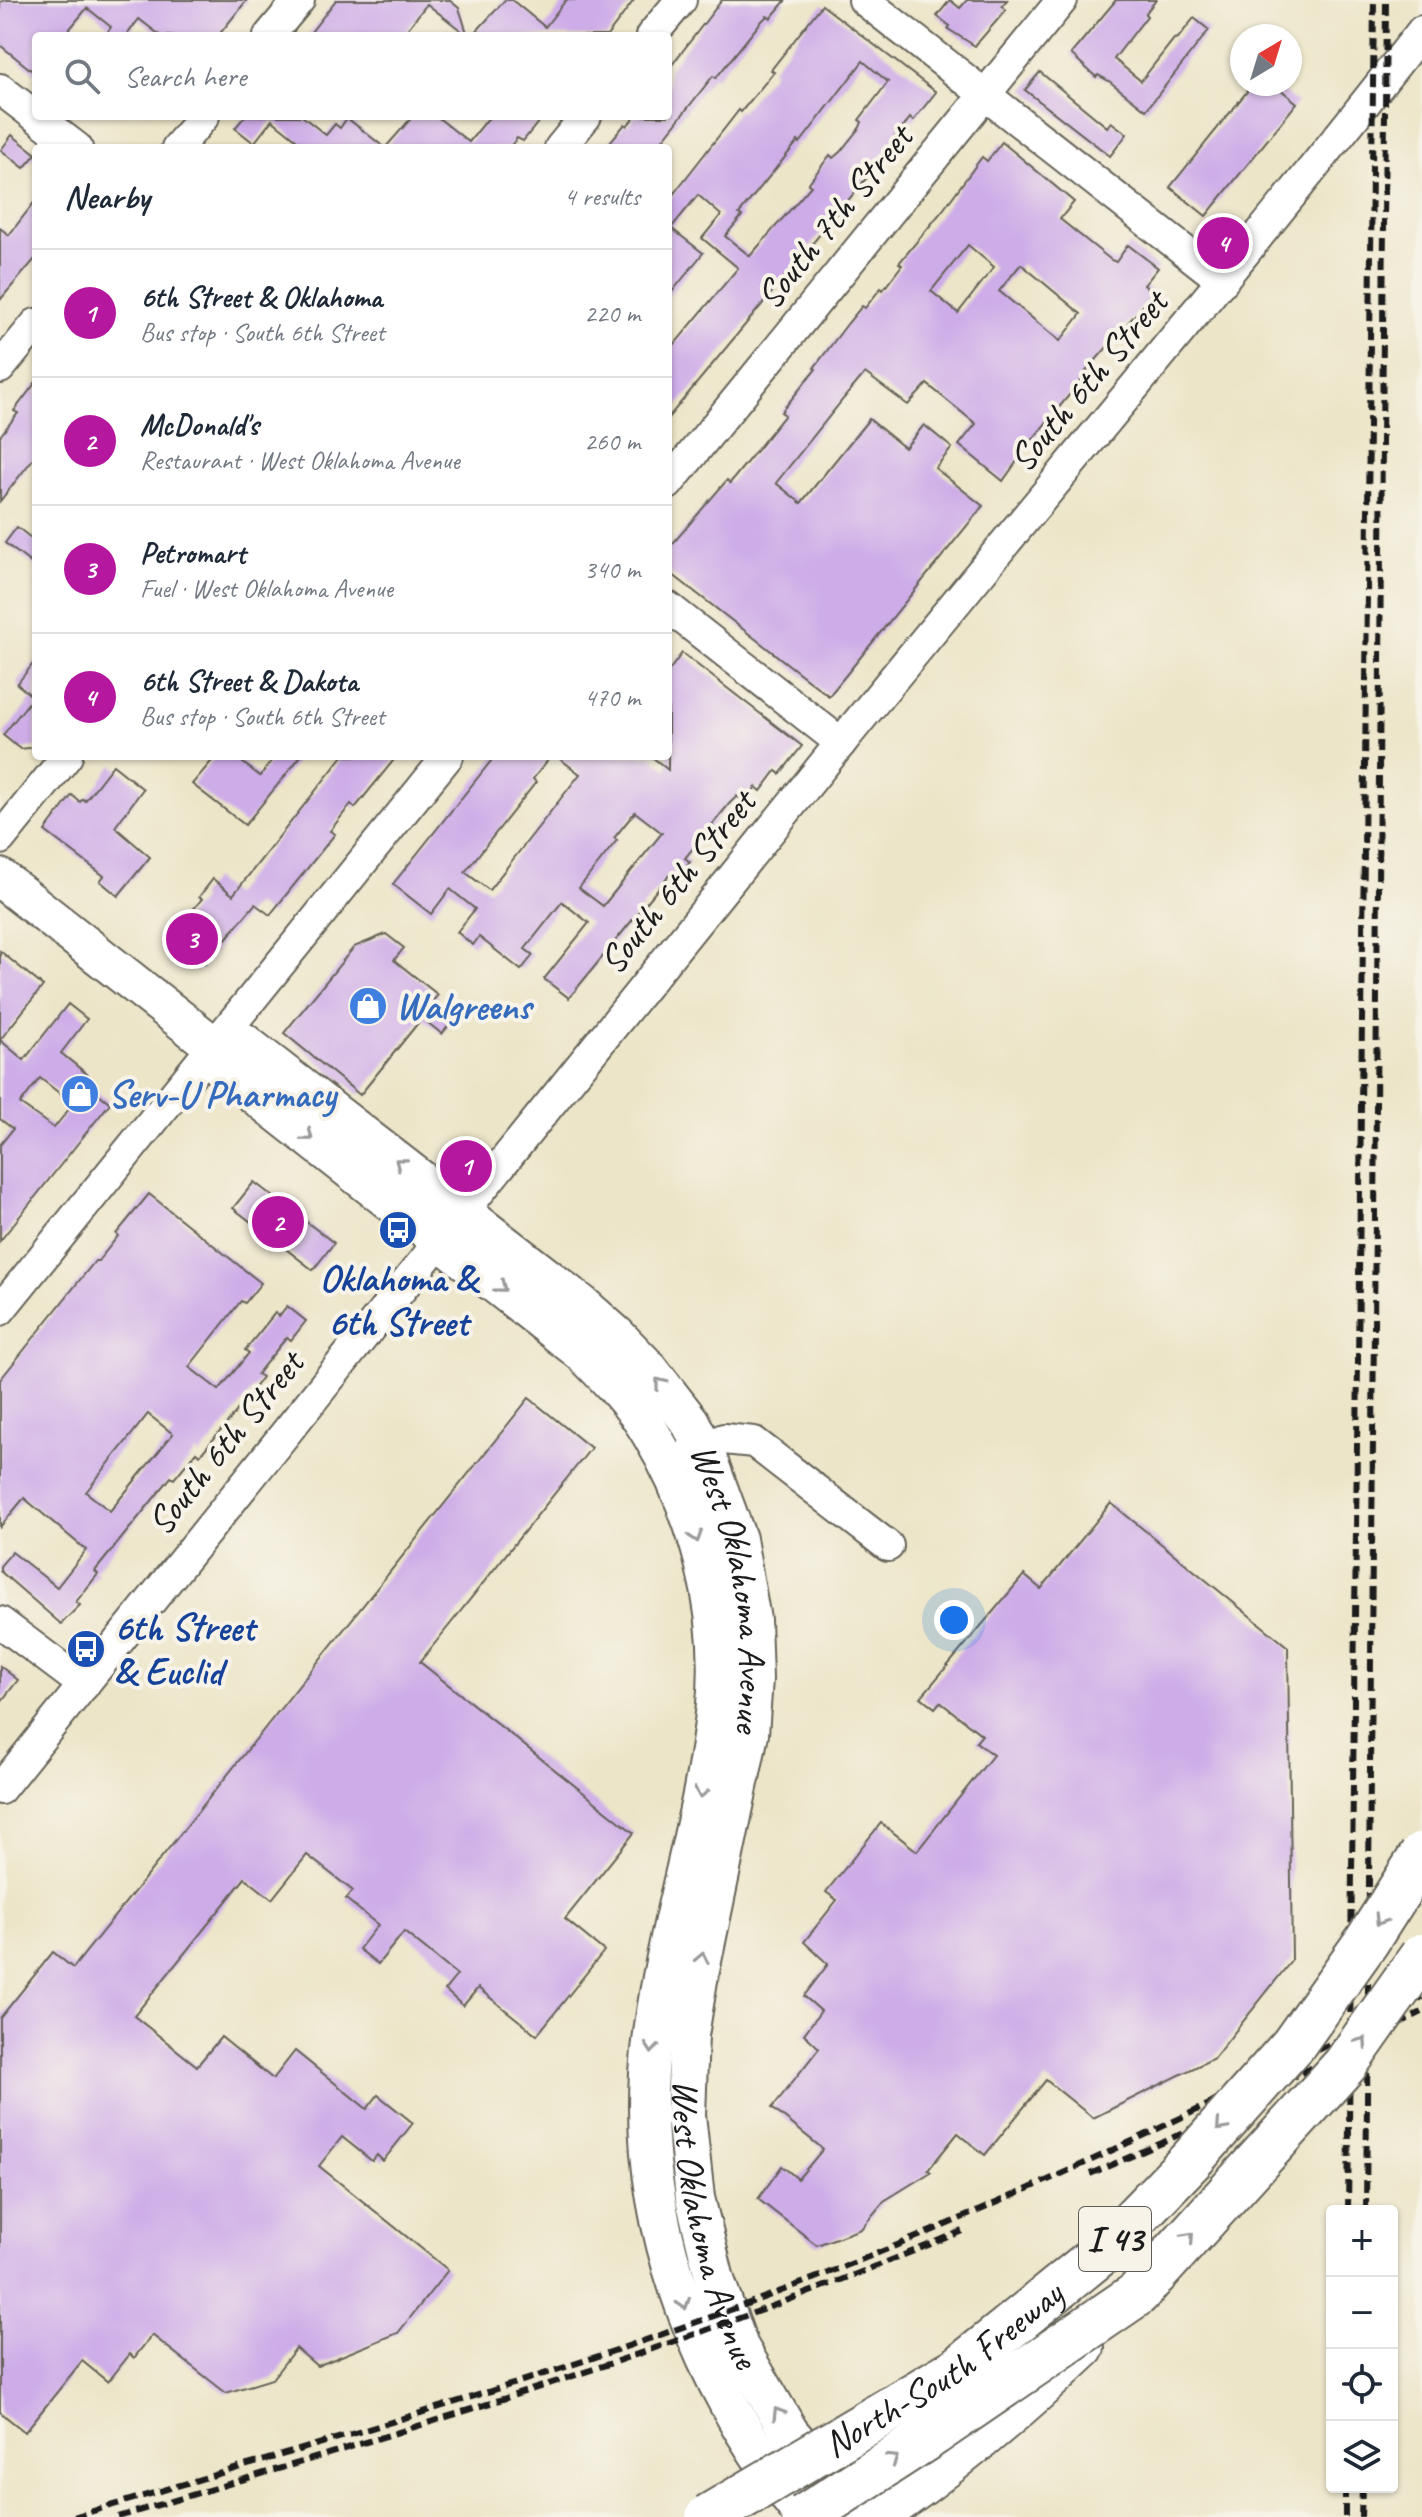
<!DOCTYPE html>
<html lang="en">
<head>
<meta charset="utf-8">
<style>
  body { margin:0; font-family:Caveat,sans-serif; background:#f6f6f7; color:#1f2937 }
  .controls { position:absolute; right:24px; bottom:24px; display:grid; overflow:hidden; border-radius:8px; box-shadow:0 2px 6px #0004 }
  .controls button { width:72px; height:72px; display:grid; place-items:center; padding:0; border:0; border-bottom:2px solid #e0e1e3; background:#fff; color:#1f2937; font:40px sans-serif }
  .compass { position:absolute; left:1230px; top:24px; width:72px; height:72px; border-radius:50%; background:#fff; box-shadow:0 2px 6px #0004; rotate:38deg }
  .you { position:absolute; left:954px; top:1620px; width:28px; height:28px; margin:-20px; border:6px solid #fff; border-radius:50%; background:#1a73e8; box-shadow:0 0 0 12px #1a73e833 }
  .badge { display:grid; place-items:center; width:52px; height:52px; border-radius:50%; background:#b5179e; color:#fff; font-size:26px; font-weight:700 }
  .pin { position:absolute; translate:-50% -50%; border:4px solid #fff; box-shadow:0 2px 8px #0006 }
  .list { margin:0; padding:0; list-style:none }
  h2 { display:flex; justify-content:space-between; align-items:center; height:104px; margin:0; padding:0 32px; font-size:34px }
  h2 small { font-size:26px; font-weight:400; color:#747a83 }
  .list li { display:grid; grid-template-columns:52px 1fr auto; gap:24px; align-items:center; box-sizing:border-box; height:128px; padding:0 32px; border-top:2px solid #e0e1e3 }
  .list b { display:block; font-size:30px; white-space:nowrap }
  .list p { margin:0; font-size:26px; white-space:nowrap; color:#747a83 }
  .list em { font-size:26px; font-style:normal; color:#747a83 }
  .icon { flex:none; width:44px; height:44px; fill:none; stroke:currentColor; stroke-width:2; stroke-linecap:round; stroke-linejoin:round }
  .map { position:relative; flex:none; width:1422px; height:2517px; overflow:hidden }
  .search { position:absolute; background:#fff; box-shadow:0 2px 6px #0004; left:32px; top:32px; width:640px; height:88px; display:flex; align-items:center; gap:20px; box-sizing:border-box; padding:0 28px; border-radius:8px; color:#747a83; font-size:30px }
  .panel { position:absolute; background:#fff; box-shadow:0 2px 6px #0004; left:32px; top:144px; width:640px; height:616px; border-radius:8px }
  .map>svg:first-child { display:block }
  .building { fill:#ceace8; fill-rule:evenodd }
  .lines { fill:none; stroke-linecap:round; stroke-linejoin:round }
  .minor-casing { stroke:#656258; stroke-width:34 }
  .major-casing { stroke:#656258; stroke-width:42 }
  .highway-casing { stroke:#656258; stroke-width:48 }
  .minor { stroke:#fff; stroke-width:30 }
  .major { stroke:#fff; stroke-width:38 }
  .highway { stroke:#fff; stroke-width:44 }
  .rail { stroke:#1c1c1c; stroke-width:6; stroke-dasharray:12 6; stroke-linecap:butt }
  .highway-bridge-casing { stroke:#656258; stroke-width:48; stroke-linecap:butt }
  .highway-bridge { stroke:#fff; stroke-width:44 }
  .oneway { stroke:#999 }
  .labels { text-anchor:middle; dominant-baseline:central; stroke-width:8; stroke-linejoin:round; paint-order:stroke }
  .shield { fill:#f7f3e8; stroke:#5e5c59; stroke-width:2 }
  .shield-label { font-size:36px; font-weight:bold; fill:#1c1c1c }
  .street-label { font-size:38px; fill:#1c1c1c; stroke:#f7f3e8 }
  .shop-label { font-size:38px; font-weight:bold; fill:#366cbe; stroke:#f7f3e8; text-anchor:start }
  .transit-label { font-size:38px; font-weight:bold; fill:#164399; stroke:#f7f3e8 }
</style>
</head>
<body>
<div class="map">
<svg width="1422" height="2517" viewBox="0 0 1422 2517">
  <rect width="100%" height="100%" fill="#f7f3e8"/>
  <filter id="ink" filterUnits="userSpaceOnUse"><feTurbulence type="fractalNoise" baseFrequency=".0125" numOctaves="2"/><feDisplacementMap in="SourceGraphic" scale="16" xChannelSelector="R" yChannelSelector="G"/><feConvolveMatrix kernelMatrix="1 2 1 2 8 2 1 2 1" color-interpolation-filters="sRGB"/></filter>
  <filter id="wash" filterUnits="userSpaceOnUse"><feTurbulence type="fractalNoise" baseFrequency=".006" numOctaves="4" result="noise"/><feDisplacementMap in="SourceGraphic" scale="32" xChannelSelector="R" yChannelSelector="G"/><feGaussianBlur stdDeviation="1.8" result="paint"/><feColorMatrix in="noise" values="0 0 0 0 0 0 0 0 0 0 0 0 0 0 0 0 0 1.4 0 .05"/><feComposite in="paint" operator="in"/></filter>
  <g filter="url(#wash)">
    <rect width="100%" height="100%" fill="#ece5c8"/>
    <g id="blocks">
      <g class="building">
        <path d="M6 0H247L218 36H161L139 19 126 36H105L111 27 87 8 64 36H36V74L0 45V2Z"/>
        <path d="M336 0H449L459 8 468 36 427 4 402 36H308Z"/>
        <path d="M505 0H512L545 27 566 0H634L607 36H472Z"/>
        <path d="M722 0H786L771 18 767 16 761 22 716 78 713 76 656 148H605L625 124 627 126 635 116H668V70Z"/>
        <path d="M950 0 960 8 967 0H1007L1002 6 1006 10 975 46 948 29 950 26 937 16Z"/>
        <path d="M1116 0H1156L1145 14 1147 16 1114 59 1141 81 1174 39 1178 38 1194 18 1209 30 1146 110 1109 81 1098 75 1096 77 1071 54Z"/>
        <path d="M822 5 936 92 913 121 910 118 867 174 869 175 668 418V352L738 268 702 238 721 215 698 195 671 228 703 253 668 297V201L739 110 741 112 774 72 771 70ZM863 61 888 82 859 120 862 122 860 127 840 152 833 158 830 155 808 184 811 186 750 256 725 236 742 216 739 214 798 141 800 143Z"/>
        <path d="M1040 72 1107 127 1111 122 1127 134 1110 156 1025 90Z"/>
        <path d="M1253 84H1274L1297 103 1206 216 1170 187Z"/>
        <path d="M245 116H302L326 135 335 124 340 128 347 118 385 148H307L272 120 254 143 235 128Z"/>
        <path d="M413 116H436L469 142 490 116H543L523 141 517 138 509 148H385Z"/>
        <path d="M12 135 36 154 24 168 1 150Z"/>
        <path d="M1002 142 1074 202 1060 219 1111 260 1116 262 1128 245 1158 268 1144 285 1154 293 1083 375 1084 377 1032 440 1003 481 959 445 976 424 927 384 908 405 865 373 844 398 776 483 801 503 869 419 905 448 924 425 952 448 935 468 983 506 829 696 668 571V549L727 480 730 483 785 415 781 412 816 369 814 368 848 323 862 306 865 308 881 288 883 290 902 265 899 263 943 210 982 157 987 161ZM968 245 994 267 958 313 931 291ZM1021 264 1081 314 1060 341 999 291Z"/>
        <path d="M36 200V258L0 300V228L9 235Z"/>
        <path d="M36 382V455L0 501V436L18 413 14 411Z"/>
        <path d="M17 527 36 542V567L5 543Z"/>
        <path d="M682 653 802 746 780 774 776 771 761 791 756 787 744 802 737 796 729 804 685 858 690 862 675 880 669 875 569 998 544 979 589 923 562 902 525 949 533 955 521 970 479 937 473 945 457 932 475 909 450 889 431 914 393 884 495 756H551L533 779 536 782 465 872 489 890 580 774 556 756H651L668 770V672ZM635 812 662 833 603 906 579 888 617 840 614 838Z"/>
        <path d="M36 660V747L20 749 3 735 33 697 17 684Z"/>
        <path d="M216 756H234L260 776 275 756H301L245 825 192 784Z"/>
        <path d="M343 756H397L355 808 351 804 330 831 335 834 270 915 255 904 205 964 170 937 202 899 199 897 213 879 233 895Z"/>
        <path d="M113 765 143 789 115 827 150 857 118 896 100 881 104 876 45 831 72 795 80 802 83 799 85 801Z"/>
        <path d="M386 934 404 948 394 960 438 995 430 1004 452 1021 442 1034 422 1018 360 1095 284 1033 354 947Z"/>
        <path d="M0 951 43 986 0 1040Z"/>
        <path d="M68 1004 87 1019 61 1053 88 1075 87 1084 110 1103 0 1241V1145L13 1129 0 1119V1040L24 1060ZM40 1078 73 1104 54 1128 20 1104Z"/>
        <path d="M254 1182 334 1243 313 1270 233 1208Z"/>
        <path d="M149 1194 261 1283 245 1303 241 1301 189 1367 219 1390 249 1353 245 1350 275 1313 279 1316 287 1306 306 1321 291 1340 287 1337 257 1374 262 1377 229 1421 200 1455 196 1452 174 1479 171 1477 125 1534 95 1571 98 1574 76 1602 80 1605 61 1624 0 1571V1566L12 1552 57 1587 86 1550 24 1498 0 1527V1380L95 1261H98L118 1236 116 1234ZM148 1414 173 1434 110 1511 86 1492Z"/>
        <path d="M529 1398 591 1448 420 1662 634 1833 565 1919 604 1951 537 2035 478 1988 463 2006 445 1990 457 1975 404 1932 378 1964 359 1949 378 1925 346 1899 353 1891 307 1855 272 1899 245 1878 134 2016 197 2066 221 2037 273 2079 295 2051 367 2109 378 2095 413 2123 383 2161 377 2155 372 2161 342 2137 319 2166 448 2270 398 2333 317 2366 296 2348 272 2379 226 2393 152 2335 134 2358 130 2354 108 2382 82 2361 25 2432 0 2412V2018L53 1952 73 1968Z"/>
        <path d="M1111 1503 1288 1647 1292 1960 1214 2058 1093 2118 1046 2080 985 2155 958 2133 928 2170 931 2172 884 2201 861 2229 817 2245 758 2199 782 2166 798 2179 823 2149 772 2108 819 2048 804 2034 821 2011 804 1996 828 1964 804 1942 837 1900 826 1892 881 1823 917 1851 993 1755 976 1742 982 1735 940 1702 935 1708 921 1697 1024 1575 1041 1589Z"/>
        <path d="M0 1666 18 1680 0 1703Z"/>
      </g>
    </g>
  </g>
  <g filter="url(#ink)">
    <use href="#blocks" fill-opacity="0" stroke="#656258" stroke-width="2"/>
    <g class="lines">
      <defs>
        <g id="minor">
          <path d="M864 0 1223 281"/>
          <path d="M269 36 299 0"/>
          <path d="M651 36 681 0"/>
          <path d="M0 89 77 148"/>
          <path d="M177 148 204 116"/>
          <path d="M560 148 586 116"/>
          <path d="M0 368 36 324"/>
          <path d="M668 484 1062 0"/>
          <path d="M668 607 841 743"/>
          <path d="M0 839 67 756"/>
          <path d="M0 1310 448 756"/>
          <path d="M686 1456 724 1439 754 1442 888 1546"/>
          <path d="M0 1622 84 1685"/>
          <path d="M0 1789C281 1441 558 1091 840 744 1033 506 1233 273 1422 31"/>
        </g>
        <g id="major">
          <path d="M0 878 214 1046 222 1069 583 1353C608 1378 633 1403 651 1434 698 1512 725 1612 716 1704 704 1828 658 1947 649 2073 639 2233 705 2395 805 2517"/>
          <path id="s1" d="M214 1046 243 1042 581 1304 617 1336 648 1368 690 1422 703 1447 737 1539 751 1620 753 1679 749 1734 698 1980 689 2035 686 2115 695 2198 715 2280 739 2347 789 2432 860 2515"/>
        </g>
        <path id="highway" d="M874 2517C948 2467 1018 2408 1082 2347"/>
      </defs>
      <use href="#minor" class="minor-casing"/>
      <use href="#major" class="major-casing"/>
      <use href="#highway" class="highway-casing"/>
      <use href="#minor" class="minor"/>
      <use href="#major" class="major"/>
      <use href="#highway" class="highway"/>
      <g class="rail">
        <path d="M1090 2174 1162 2143 1422 2012"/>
        <path d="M1348 2211 1374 0"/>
        <path d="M1366 2211 1386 0"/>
        <path d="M73 2517C303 2448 535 2383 760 2299 947 2229 1127 2147 1305 2056 1344 2037 1383 2018 1422 1997"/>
        <path d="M118 2517C403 2432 687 2347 962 2231"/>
        <path d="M1345 2517V2487"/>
        <path d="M1361 2517 1362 2487"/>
      </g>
      <defs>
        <g id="highway-bridge">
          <path id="s2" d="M708 2517 958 2369 1100 2254 1192 2159 1293 2045 1367 1941 1422 1855"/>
          <path d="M804 2517 934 2433 1137 2294 1345 2065 1422 1956"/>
        </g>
      </defs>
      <use href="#highway-bridge" class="highway-bridge-casing"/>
      <use href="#highway-bridge" class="highway-bridge"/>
    </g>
    <defs><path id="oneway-chevron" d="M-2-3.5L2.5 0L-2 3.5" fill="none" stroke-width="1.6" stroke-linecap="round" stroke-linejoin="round" transform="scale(2)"/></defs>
    <g class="oneway">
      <use href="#oneway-chevron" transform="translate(308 1136) rotate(38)"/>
      <use href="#oneway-chevron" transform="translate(400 1163) rotate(-142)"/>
      <use href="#oneway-chevron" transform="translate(501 1287) rotate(38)"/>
      <use href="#oneway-chevron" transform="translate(660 1383) rotate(-129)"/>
      <use href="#oneway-chevron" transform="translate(696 1537) rotate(72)"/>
      <use href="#oneway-chevron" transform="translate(701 1793) rotate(102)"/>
      <use href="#oneway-chevron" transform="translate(1380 1920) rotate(122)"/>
      <use href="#oneway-chevron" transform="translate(702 1958) rotate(-78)"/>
      <use href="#oneway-chevron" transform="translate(1362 2042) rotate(-55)"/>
      <use href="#oneway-chevron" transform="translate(652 2048) rotate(95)"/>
      <use href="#oneway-chevron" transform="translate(1221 2126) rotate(132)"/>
      <use href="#oneway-chevron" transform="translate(1189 2237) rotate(-48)"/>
      <use href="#oneway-chevron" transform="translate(684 2304) rotate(72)"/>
      <use href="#oneway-chevron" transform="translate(778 2413) rotate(-121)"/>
      <use href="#oneway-chevron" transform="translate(893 2459) rotate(-33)"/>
    </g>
  </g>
  <defs>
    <symbol id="shop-disc" viewBox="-11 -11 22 22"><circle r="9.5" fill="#3f7fe0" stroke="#f7f3e8"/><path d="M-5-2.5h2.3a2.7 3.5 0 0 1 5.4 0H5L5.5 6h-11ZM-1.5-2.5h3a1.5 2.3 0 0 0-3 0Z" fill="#fff"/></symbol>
    <symbol id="bus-disc" viewBox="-11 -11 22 22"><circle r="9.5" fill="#1a4fb4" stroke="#f7f3e8"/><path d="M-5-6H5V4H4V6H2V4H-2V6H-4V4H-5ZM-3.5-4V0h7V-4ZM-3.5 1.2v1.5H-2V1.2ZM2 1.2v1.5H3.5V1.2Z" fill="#fff"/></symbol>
  </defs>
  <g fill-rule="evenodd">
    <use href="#shop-disc" x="346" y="984" width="44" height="44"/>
    <use href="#shop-disc" x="58" y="1072" width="44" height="44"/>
    <use href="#bus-disc" x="376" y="1208" width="44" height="44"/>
    <use href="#bus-disc" x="64" y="1627" width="44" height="44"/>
  </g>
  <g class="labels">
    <rect class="shield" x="1079" y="2207" width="72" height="64" rx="6"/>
    <g class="shield-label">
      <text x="1115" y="2239">I 43</text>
    </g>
    <g class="street-label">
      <text transform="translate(834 217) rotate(-51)">South 7th Street</text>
      <text transform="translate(1088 381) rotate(-50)">South 6th Street</text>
      <text transform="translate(677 882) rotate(-51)">South 6th Street</text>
      <text transform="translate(225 1443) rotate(-51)">South 6th Street</text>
      <text stroke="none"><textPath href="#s1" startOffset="792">West Oklahoma Avenue</textPath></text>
      <text stroke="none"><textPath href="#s1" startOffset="1440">West Oklahoma Avenue</textPath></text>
      <text stroke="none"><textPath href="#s2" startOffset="278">North-South Freeway</textPath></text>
    </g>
    <g class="shop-label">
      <text x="396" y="1006">Walgreens</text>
      <text x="108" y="1094">Serv-U Pharmacy</text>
    </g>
    <g class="transit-label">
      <text x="398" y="1278">Oklahoma &amp;<tspan x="398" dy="44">6th Street</tspan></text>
      <text x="114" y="1627" text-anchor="start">6th Street<tspan x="114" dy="44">&amp; Euclid</tspan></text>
    </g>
  </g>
</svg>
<div class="controls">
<button>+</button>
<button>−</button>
<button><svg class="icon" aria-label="locate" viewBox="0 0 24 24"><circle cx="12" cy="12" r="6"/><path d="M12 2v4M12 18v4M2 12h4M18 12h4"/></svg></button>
<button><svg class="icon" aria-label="layers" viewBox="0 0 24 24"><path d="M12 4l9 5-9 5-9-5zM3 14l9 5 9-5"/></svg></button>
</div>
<svg class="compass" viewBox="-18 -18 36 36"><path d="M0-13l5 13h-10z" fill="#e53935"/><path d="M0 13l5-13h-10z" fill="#747a83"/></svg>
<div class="you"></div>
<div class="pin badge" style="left:466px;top:1166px">1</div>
<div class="pin badge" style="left:278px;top:1222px">2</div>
<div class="pin badge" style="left:192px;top:939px">3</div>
<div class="pin badge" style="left:1223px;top:243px">4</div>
<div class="search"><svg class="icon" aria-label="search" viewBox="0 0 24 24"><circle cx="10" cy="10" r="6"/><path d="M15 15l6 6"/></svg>Search here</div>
<section class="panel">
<h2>Nearby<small>4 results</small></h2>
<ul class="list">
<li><span class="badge">1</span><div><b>6th Street &amp; Oklahoma</b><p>Bus stop · South 6th Street</p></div><em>220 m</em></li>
<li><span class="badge">2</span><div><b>McDonald's</b><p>Restaurant · West Oklahoma Avenue</p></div><em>260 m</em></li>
<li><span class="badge">3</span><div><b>Petromart</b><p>Fuel · West Oklahoma Avenue</p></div><em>340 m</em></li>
<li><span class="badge">4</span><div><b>6th Street &amp; Dakota</b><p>Bus stop · South 6th Street</p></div><em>470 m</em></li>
</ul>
</section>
</div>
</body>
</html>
